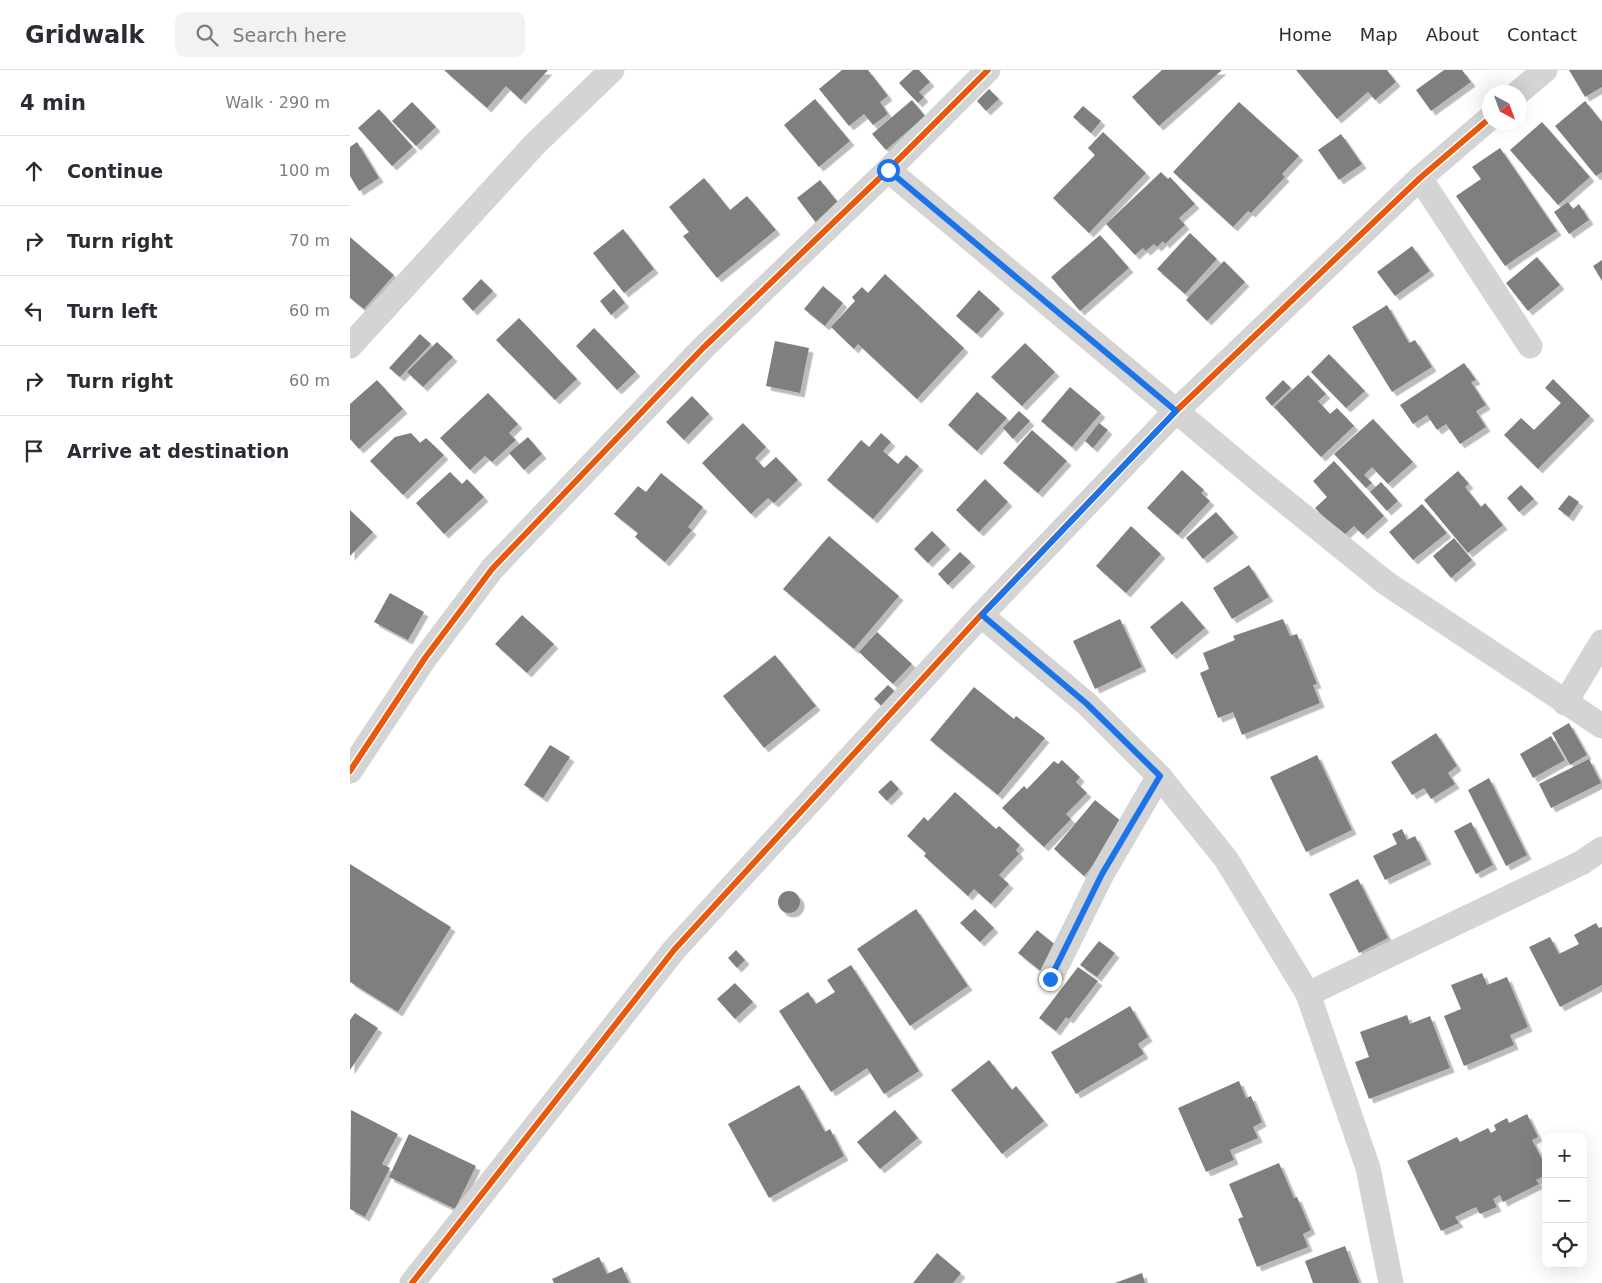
<!DOCTYPE html>
<html lang="en">
<head>
<meta charset="utf-8">
<style>
  body { margin:0; font-family:"DejaVu Sans",sans-serif; background:#f2f2f3; color:#2b2b33 }
  .controls { position:absolute; right:15px; bottom:15px; display:grid; overflow:hidden; border-radius:10px; box-shadow:0 5px 20px #0002 }
  .controls button { width:45px; height:45px; display:grid; place-items:center; padding:0; border:0; border-bottom:1px solid #e1e1e2; background:#fff; color:#2b2b33; font:25px sans-serif }
  .compass { position:absolute; left:1132px; top:15px; width:45px; height:45px; border-radius:50%; background:#fff; box-shadow:0 5px 20px #0002; rotate:139deg }
  .stop { position:absolute; width:15px; height:15px; margin:-11px; border:4px solid #1a73e8; border-radius:50%; background:#fff }
  .stop.end { background:#1a73e8; border-color:#fff; box-shadow:0 1px 5px #0008 }
  .list { margin:0; padding:0; list-style:none }
  h2 { display:flex; justify-content:space-between; align-items:center; height:65px; margin:0; padding:0 20px; font-size:21px }
  h2 small { font-size:16px; font-weight:400; color:#7c7c81 }
  .list li { display:grid; grid-template-columns:32px 1fr auto; gap:15px; align-items:center; box-sizing:border-box; height:70px; padding:0 20px; border-top:1px solid #e1e1e2 }
  .list b { display:block; font-size:19px; white-space:nowrap }
  .list em { font-size:16px; font-style:normal; color:#7c7c81 }
  .icon { flex:none; width:28px; height:28px; fill:none; stroke:currentColor; stroke-width:2; stroke-linecap:round; stroke-linejoin:round }
  .map { position:relative; flex:none; width:1252px; height:1213px; overflow:hidden }
  header { display:flex; align-items:center; gap:30px; box-sizing:border-box; height:70px; padding:0 25px; background:#fff; border-bottom:1px solid #e1e1e2 }
  header strong { font-size:24px }
  nav { display:flex; gap:28px; margin-inline-start:auto; font-size:18px }
  .search { width:350px; height:45px; background:#f2f2f3; display:flex; align-items:center; gap:12px; box-sizing:border-box; padding:0 18px; border-radius:10px; color:#7c7c81; font-size:19px }
  main { display:flex }
  aside { flex:1; background:#fff }
  .map>svg:first-child { display:block }
  .building { fill:#7f7f7f; filter:url(#shadow) }
  .lines { fill:none; stroke-linecap:round; stroke-linejoin:round }
  .street { stroke:#d4d4d4; stroke-width:25 }
  .cycleway-casing { stroke:#fff; stroke-width:9 }
  .cycleway { stroke:#e8590c; stroke-width:6 }
  .route { stroke:#1a73e8; stroke-width:6 }
</style>
</head>
<body>
<header>
<strong>Gridwalk</strong>
<div class="search"><svg class="icon" aria-label="search" viewBox="0 0 24 24"><circle cx="10" cy="10" r="6"/><path d="M15 15l6 6"/></svg>Search here</div>
<nav><a>Home</a><a>Map</a><a>About</a><a>Contact</a></nav>
</header>
<main>
<aside>
<h2>4 min<small>Walk · 290 m</small></h2>
<ul class="list">
<li><svg class="icon" aria-label="ahead" viewBox="0 0 24 24"><path d="M12 20V5M6 11l6-6 6 6"/></svg><div><b>Continue</b></div><em>100 m</em></li>
<li><svg class="icon" aria-label="right" viewBox="0 0 24 24"><path d="M7 20v-9h11M14 6l5 5-5 5"/></svg><div><b>Turn right</b></div><em>70 m</em></li>
<li><svg class="icon" aria-label="left" viewBox="0 0 24 24"><path d="M17 20v-9H6M10 6l-5 5 5 5"/></svg><div><b>Turn left</b></div><em>60 m</em></li>
<li><svg class="icon" aria-label="right" viewBox="0 0 24 24"><path d="M7 20v-9h11M14 6l5 5-5 5"/></svg><div><b>Turn right</b></div><em>60 m</em></li>
<li><svg class="icon" aria-label="arrive" viewBox="0 0 24 24"><path d="M6 21V4h12l-3 4 3 4H6"/></svg><div><b>Arrive at destination</b></div></li>
</ul>
</aside>
<div class="map">
<svg width="1252" height="1213" viewBox="0 0 1252 1213">
  <defs>
    <filter id="shadow"><feDropShadow dx="4.5" dy="4.5" stdDeviation="0" flood-color="#0004"/></filter>
  </defs>
  <rect width="100%" height="100%" fill="#fff"/>
  <g class="building">
    <path d="M94 0H198L171 30 156 16 137 38Z"/>
    <path d="M492 0H518L538 26 530 32 538 44 523 55 514 44 499 56 469 19Z"/>
    <path d="M563 0H569L580 12 569 22 574 27 568 33 549 13Z"/>
    <path d="M812 0H872L809 56 782 27Z"/>
    <path d="M946 0H1037L1046 12 1025 30 1018 22 987 49Z"/>
    <path d="M1094 0H1112L1121 12 1081 41 1066 20Z"/>
    <path d="M1219 0H1252V17L1235 27Z"/>
    <path d="M639 19 649 29 636 41 627 31Z"/>
    <path d="M465 29 500 71 469 97 434 55Z"/>
    <path d="M562 30 575 46 536 80 522 64Z"/>
    <path d="M1235 31 1252 52V102L1246 106 1205 56Z"/>
    <path d="M62 32 86 57 66 76 42 51Z"/>
    <path d="M889 32 949 86 932 104 935 107 901 143 898 141 883 157 823 102Z"/>
    <path d="M733 36 751 51 741 63 723 47Z"/>
    <path d="M29 39 63 77 42 96 8 58Z"/>
    <path d="M1192 52 1240 107 1208 135 1160 80Z"/>
    <path d="M753 62 796 103 739 163 703 128 745 85 738 78Z"/>
    <path d="M991 64 1012 94 989 110 968 80Z"/>
    <path d="M7 72 29 108 9 121 0 106V77Z"/>
    <path d="M1150 78 1207 161 1155 196 1106 126 1131 109 1122 97Z"/>
    <path d="M811 102 818 109 820 107 845 134 829 148 835 155 815 174 813 171 807 177 804 174 796 181 793 178 785 185 756 154Z"/>
    <path d="M354 108 380 140 397 126 426 160 367 208 333 166 339 162 319 137Z"/>
    <path d="M470 110 490 135 467 154 447 128Z"/>
    <path d="M1218 132 1223 139 1229 134 1239 150 1219 164 1204 142Z"/>
    <path d="M273 159 304 199 274 223 243 183Z"/>
    <path d="M840 163 867 189 835 224 807 199Z"/>
    <path d="M750 165 779 198 730 241 701 207Z"/>
    <path d="M0 167 44 205 14 239 0 228Z"/>
    <path d="M1062 176 1080 201 1045 226 1027 202Z"/>
    <path d="M1187 187 1210 215 1178 241 1156 213Z"/>
    <path d="M1252 190V211L1243 196Z"/>
    <path d="M874 191 895 212 857 251 836 230Z"/>
    <path d="M535 204 614 278 567 329 508 274 504 279 481 257 505 231 502 227 512 217 518 223Z"/>
    <path d="M131 209 143 221 123 241 112 229Z"/>
    <path d="M473 216 493 233 475 256 454 239Z"/>
    <path d="M264 219 275 233 261 245 250 231Z"/>
    <path d="M629 220 650 239 627 264 606 246Z"/>
    <path d="M1037 235 1059 273 1065 270 1082 297 1042 322 1002 257Z"/>
    <path d="M169 248 227 309 205 330 146 270Z"/>
    <path d="M244 258 286 302 267 320 226 276Z"/>
    <path d="M70 264 81 274 50 307 39 298Z"/>
    <path d="M425 271 459 278 450 323 416 316Z"/>
    <path d="M87 272 103 287 73 317 57 302Z"/>
    <path d="M675 273 705 302 672 336 641 307Z"/>
    <path d="M979 284 1015 321 996 338 961 302Z"/>
    <path d="M1114 293 1126 310 1121 312 1136 335 1126 341 1136 357 1110 374 1096 354 1087 360 1077 345 1063 354 1050 335Z"/>
    <path d="M958 305 976 324 968 331 980 344 987 338 1004 356 971 387 924 337Z"/>
    <path d="M1203 309 1240 346 1188 399 1154 365 1171 348 1184 360 1211 333 1195 318Z"/>
    <path d="M27 310 53 339 9 379 0 369V334Z"/>
    <path d="M933 310 941 318 922 336 915 328Z"/>
    <path d="M720 317 751 343 722 377 691 351Z"/>
    <path d="M627 322 657 348 627 381 598 355Z"/>
    <path d="M138 323 168 354 159 363 166 370 142 392 135 386 120 400 90 368Z"/>
    <path d="M342 326 359 344 334 370 316 352Z"/>
    <path d="M669 341 680 351 663 369 653 358Z"/>
    <path d="M1023 349 1063 392 1038 414 1022 397 1014 405 1022 413 1016 418 984 384Z"/>
    <path d="M393 353 416 377 405 388 414 398 426 387 448 410 424 433 418 428 401 444 352 393Z"/>
    <path d="M749 353 758 360 743 378 735 371Z"/>
    <path d="M682 360 717 391 688 423 653 393Z"/>
    <path d="M61 363 70 373 76 368 94 385 53 425 20 391 45 367Z"/>
    <path d="M531 363 541 372 533 381 548 394 556 385 569 396 523 449 477 410 511 370 519 377Z"/>
    <path d="M178 367 192 384 174 400 159 383Z"/>
    <path d="M984 391 1034 446 1013 465 1004 456 992 467 965 438 977 427 963 411Z"/>
    <path d="M832 400 854 420 851 423 860 431 828 465 797 438Z"/>
    <path d="M1108 401 1119 414 1115 417 1131 437 1135 433 1153 455 1118 483 1074 430Z"/>
    <path d="M100 402 112 414 117 409 134 427 94 464 66 433Z"/>
    <path d="M311 403 353 437 338 457 342 460 315 492 285 467 288 463 264 444 288 416 296 422Z"/>
    <path d="M635 409 658 432 629 462 606 440Z"/>
    <path d="M1031 412 1048 431 1037 441 1020 422Z"/>
    <path d="M1171 415 1184 429 1169 442 1157 428Z"/>
    <path d="M1219 425 1229 432 1219 447 1208 439Z"/>
    <path d="M1072 434 1097 463 1063 490 1039 462Z"/>
    <path d="M0 440 23 462 0 486Z"/>
    <path d="M866 442 884 463 853 489 836 468Z"/>
    <path d="M781 456 811 484 776 523 746 496Z"/>
    <path d="M582 461 596 475 578 493 564 479Z"/>
    <path d="M479 466 549 526 504 579 433 519Z"/>
    <path d="M1104 468 1122 490 1101 508 1083 486Z"/>
    <path d="M610 482 621 492 598 515 588 504Z"/>
    <path d="M899 495 919 527 882 549 863 518Z"/>
    <path d="M40 523 74 542 58 570 24 552Z"/>
    <path d="M832 531 855 558 822 585 800 557Z"/>
    <path d="M172 545 204 574 177 603 145 574Z"/>
    <path d="M770 549 792 597 745 619 723 571Z"/>
    <path d="M933 549 940 566 947 564 967 614 963 615 970 633 892 665 883 642 868 648 850 603 859 599 853 583 885 570 883 566Z"/>
    <path d="M527 562 562 594 543 614 509 582Z"/>
    <path d="M425 585 466 636 414 678 373 626Z"/>
    <path d="M538 615 552 628 539 643 524 629Z"/>
    <path d="M624 617 664 649 666 646 695 668 648 725 580 670Z"/>
    <path d="M1219 653 1237 685 1220 695 1202 663Z"/>
    <path d="M1086 663 1107 696 1098 703 1105 714 1081 729 1074 718 1062 725 1041 692Z"/>
    <path d="M1201 666 1215 690 1183 708 1170 684Z"/>
    <path d="M200 675 220 687 193 728 174 715Z"/>
    <path d="M967 685 1002 760 956 782 920 707Z"/>
    <path d="M1239 689 1251 713 1201 738 1189 714Z"/>
    <path d="M712 690 730 707 726 712 737 723 716 744 721 749 694 777 652 738 674 716 677 719 704 691 708 694Z"/>
    <path d="M1139 708 1177 785 1156 796 1118 720Z"/>
    <path d="M541 710 549 719 537 731 528 722Z"/>
    <path d="M605 722 646 759 649 756 670 775 666 780 669 784 649 805 659 814 641 834 624 819 618 826 574 786 576 783 557 766 574 747 578 751Z"/>
    <path d="M745 730 777 756 734 806 704 779Z"/>
    <path d="M1121 752 1143 795 1126 804 1104 761Z"/>
    <path d="M1052 759 1057 770 1065 766 1077 790 1035 810 1023 786 1047 774 1042 764Z"/>
    <path d="M0 794 101 857 48 942 0 912Z"/>
    <path d="M1008 809 1038 868 1009 883 979 824Z"/>
    <circle cx="439" cy="832" r="11"/>
    <path d="M566 839 618 916 560 956 507 879Z"/>
    <path d="M625 839 644 858 630 872 610 853Z"/>
    <path d="M1246 853 1249 858 1252 857V915L1210 937 1179 877 1200 867 1209 884 1229 874 1224 865Z"/>
    <path d="M687 860 712 880 693 903 668 883Z"/>
    <path d="M749 871 765 883 747 907 730 895Z"/>
    <path d="M386 880 395 890 387 898 378 888Z"/>
    <path d="M501 895 569 1001 534 1024 517 998 481 1022 429 941 458 922 466 934 485 922 477 910Z"/>
    <path d="M728 897 748 911 719 949 716 947 706 961 689 948Z"/>
    <path d="M1132 903 1137 915 1157 907 1178 957 1160 965 1164 975 1114 996 1094 946 1111 939 1101 915Z"/>
    <path d="M385 913 403 932 385 949 367 929Z"/>
    <path d="M780 936 798 967 788 974 794 984 726 1024 701 982Z"/>
    <path d="M5 943 28 958 0 1000V950Z"/>
    <path d="M1057 945 1060 954 1080 946 1100 998 1019 1029 1005 992 1019 987 1010 962Z"/>
    <path d="M639 990 662 1020 666 1016 694 1051 652 1084 601 1020Z"/>
    <path d="M889 1011 896 1028 901 1026 912 1052 903 1057 908 1068 880 1080 884 1090 856 1102 828 1038Z"/>
    <path d="M449 1015 475 1062 480 1059 494 1086 419 1128 378 1054Z"/>
    <path d="M1 1040 48 1064 32 1094 40 1098 15 1147 0 1139Z"/>
    <path d="M545 1040 568 1068 530 1099 507 1072Z"/>
    <path d="M1177 1044 1188 1067 1182 1070 1196 1097V1105L1186 1110 1189 1114 1153 1132 1150 1125 1143 1129 1147 1137 1130 1144 1126 1137 1105 1147 1109 1153 1091 1161 1057 1091 1107 1067 1110 1072 1138 1058 1141 1063 1146 1060 1144 1055 1157 1048 1159 1053Z"/>
    <path d="M59 1064 126 1096 105 1139 39 1107Z"/>
    <path d="M929 1093 944 1128 947 1127 961 1160 953 1164 958 1177 907 1197 888 1149 893 1147 879 1114Z"/>
    <path d="M995 1176 1009 1213H963L955 1191Z"/>
    <path d="M587 1183 611 1203 603 1213H563Z"/>
    <path d="M249 1187 257 1204 272 1197 279 1213H204L202 1209Z"/>
    <path d="M792 1203 795 1213H765Z"/>
  </g>
  <g class="lines">
    <g class="street">
      <path d="M1169 22 1195 0"/>
      <path d="M538 100 911 412 1036 513 1252 656"/>
      <path d="M1070 108 1180 276"/>
      <path d="M0 276 185 74 262 0"/>
      <path d="M631 545 737 634 809 706 876 789 958 924 1018 1098 1041 1213"/>
      <path d="M1215 633 1252 572"/>
      <path d="M0 701 75 588 142 499 353 278 538 100 638 0"/>
      <path d="M700 909 752 804 809 706"/>
      <path d="M958 924 1231 793 1252 779"/>
      <path d="M62 1213 324 880 631 545 826 341 1070 108 1140 48"/>
    </g>
    <defs>
      <g id="cycleway">
        <path d="M0 701 75 588 142 499 353 278 538 100 638 0"/>
        <path d="M62 1213 324 880 631 545 826 341 1070 108 1140 48"/>
      </g>
    </defs>
    <use href="#cycleway" class="cycleway-casing"/>
    <use href="#cycleway" class="cycleway"/>
  </g>
  <g class="lines">
    <path class="route" d="M538 100 826 341 632 545 737 634 810 706 752 804 700 909"/>
  </g>
</svg>
<div class="controls">
<button>+</button>
<button>−</button>
<button><svg class="icon" aria-label="locate" viewBox="0 0 24 24"><circle cx="12" cy="12" r="6"/><path d="M12 2v4M12 18v4M2 12h4M18 12h4"/></svg></button>
</div>
<svg class="compass" viewBox="-18 -18 36 36"><path d="M0-13l5 13h-10z" fill="#e53935"/><path d="M0 13l5-13h-10z" fill="#7c7c81"/></svg>
<div class="stop" style="left:538px;top:100px"></div>
<div class="stop end" style="left:700px;top:909px"></div>
</div>
</main>
</body>
</html>
